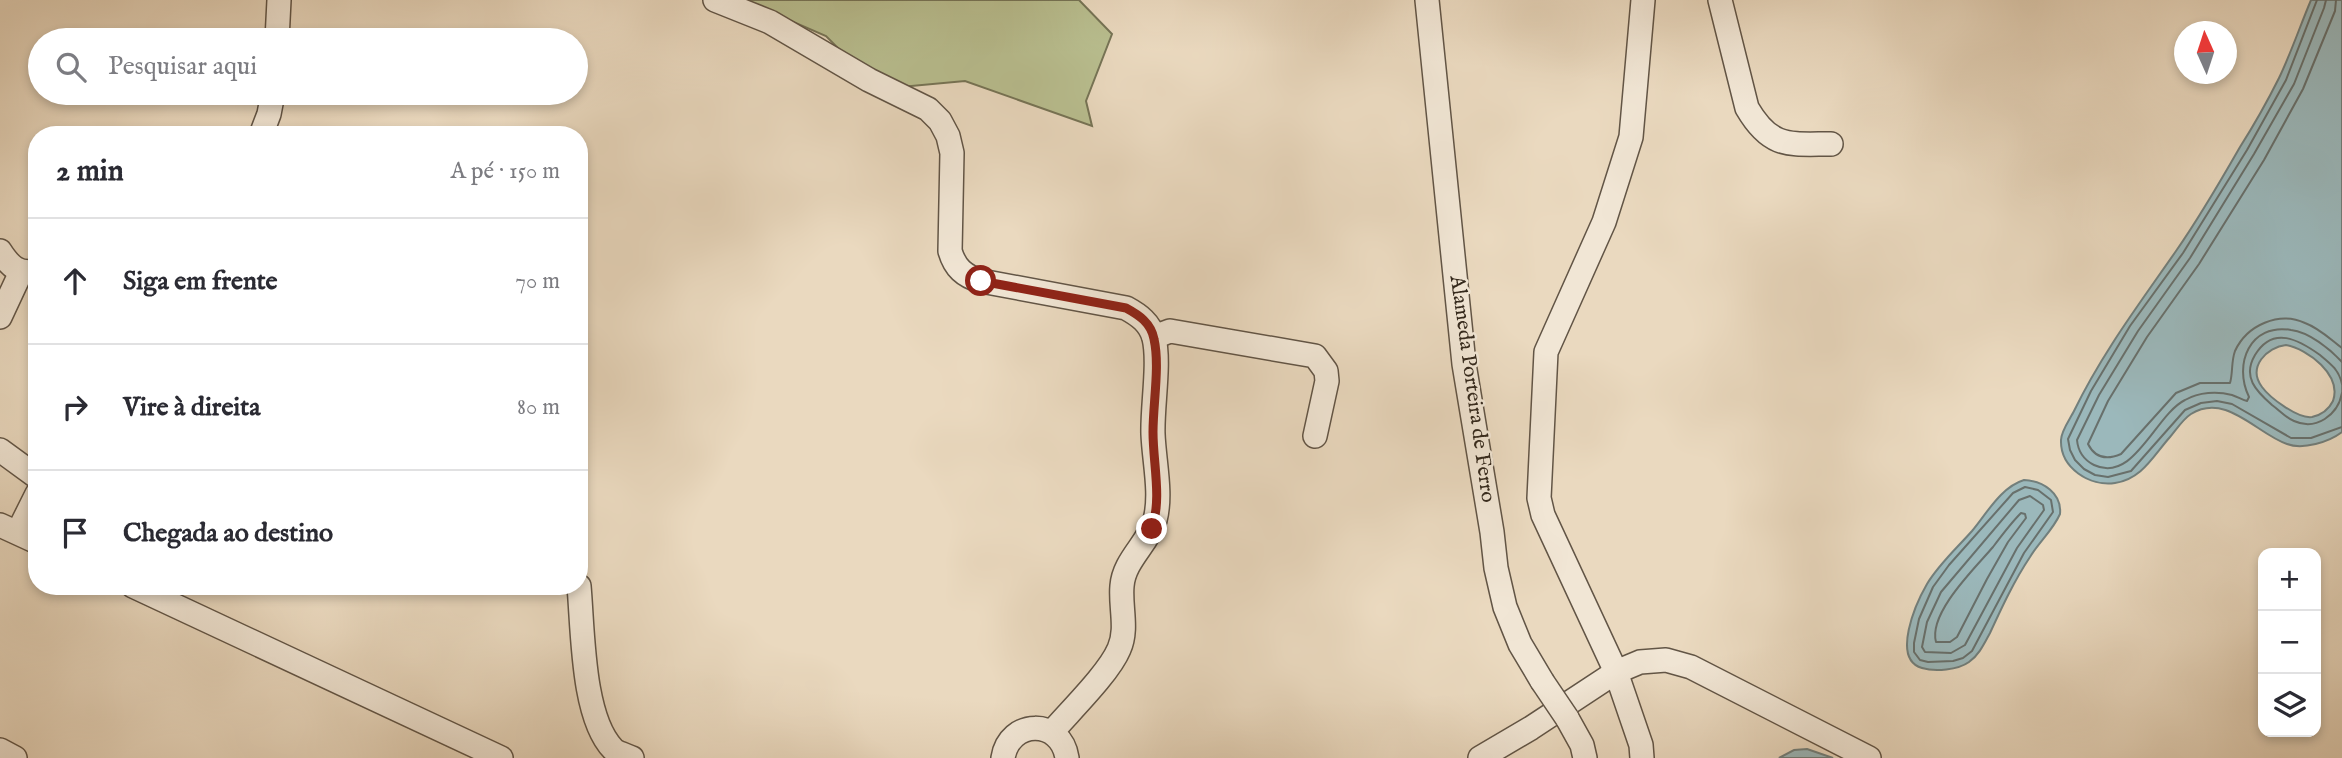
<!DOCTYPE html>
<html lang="pt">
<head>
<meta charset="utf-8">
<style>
  body { margin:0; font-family:"IM FELL English",serif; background:#f7f7f7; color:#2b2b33 }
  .controls { position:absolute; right:21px; bottom:21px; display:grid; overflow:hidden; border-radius:14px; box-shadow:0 4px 10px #0003 }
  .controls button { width:63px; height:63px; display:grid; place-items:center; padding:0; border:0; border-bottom:2px solid #e1e1e2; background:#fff; color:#2b2b33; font:35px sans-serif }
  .compass { position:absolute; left:2174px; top:21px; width:63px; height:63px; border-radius:50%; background:#fff; box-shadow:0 4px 10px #0003; rotate:357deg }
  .stop { position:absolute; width:21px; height:21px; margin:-16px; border:5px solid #8f2418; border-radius:50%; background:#fff }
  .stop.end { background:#8f2418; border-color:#fff; box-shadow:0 2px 7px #0008 }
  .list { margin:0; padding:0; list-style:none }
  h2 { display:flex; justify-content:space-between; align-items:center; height:91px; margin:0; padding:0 28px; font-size:30px }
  h2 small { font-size:23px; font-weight:400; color:#7c7c81 }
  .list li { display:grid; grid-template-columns:46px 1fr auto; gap:21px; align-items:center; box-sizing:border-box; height:126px; padding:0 28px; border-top:2px solid #e1e1e2 }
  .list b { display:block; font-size:26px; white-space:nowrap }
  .list em { font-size:23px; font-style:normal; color:#7c7c81 }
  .icon { flex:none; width:38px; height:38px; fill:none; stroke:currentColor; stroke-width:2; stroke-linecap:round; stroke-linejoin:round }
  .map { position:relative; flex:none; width:2342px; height:758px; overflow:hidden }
  .search { position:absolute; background:#fff; box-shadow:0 4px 10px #0003; left:28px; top:28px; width:560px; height:77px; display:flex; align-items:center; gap:18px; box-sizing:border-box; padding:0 24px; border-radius:38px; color:#7c7c81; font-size:26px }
  .panel { position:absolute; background:#fff; box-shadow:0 4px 10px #0003; left:28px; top:126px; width:560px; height:469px; border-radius:28px }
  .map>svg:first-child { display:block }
  .green { fill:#b9bf90; stroke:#767456; stroke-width:2 }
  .water { fill:#9bb8bb; stroke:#727f7c; stroke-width:2; fill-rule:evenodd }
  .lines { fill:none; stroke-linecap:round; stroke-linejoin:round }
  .shore { stroke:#68706c; stroke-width:2 }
  .minor-casing { stroke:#625546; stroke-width:26 }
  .minor { stroke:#f1e6d5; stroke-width:23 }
  .minor-bridge-casing { stroke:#625546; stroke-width:26; stroke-linecap:butt }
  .minor-bridge { stroke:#f1e6d5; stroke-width:23 }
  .route { stroke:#8f2418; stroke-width:9 }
  .labels { text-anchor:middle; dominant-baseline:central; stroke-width:5; stroke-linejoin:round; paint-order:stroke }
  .street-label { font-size:21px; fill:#34291d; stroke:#f1e6d5 }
</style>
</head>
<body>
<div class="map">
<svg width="2342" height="758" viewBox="0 0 2342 758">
  <rect width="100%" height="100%" fill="#ead9bf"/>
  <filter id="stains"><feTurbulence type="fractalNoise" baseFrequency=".00286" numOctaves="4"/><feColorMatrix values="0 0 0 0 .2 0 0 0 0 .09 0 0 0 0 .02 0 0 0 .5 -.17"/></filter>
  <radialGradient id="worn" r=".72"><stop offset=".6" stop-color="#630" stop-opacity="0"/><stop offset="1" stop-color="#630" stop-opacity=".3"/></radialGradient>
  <path class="green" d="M743 0H1079L1112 34 1086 101 1092 126 965 81 879 89 826 36Z"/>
  <g class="water">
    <path d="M2311 0H2342V432C2329 442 2303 450 2287 444 2257 434 2226 392 2191 414 2183 419 2176 430 2170 437 2153 456 2142 479 2115 483 2090 487 2060 468 2061 440 2061 431 2070 419 2074 411 2102 353 2140 303 2176 251 2199 218 2220 182 2240 147 2254 125 2267 102 2279 78 2291 53 2300 26 2311 0ZM2286 345C2308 349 2342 375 2333 401 2329 409 2321 415 2312 417 2298 419 2270 398 2262 387 2247 367 2267 347 2286 345Z"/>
    <path d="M2024 480C2043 481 2062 493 2060 514 2053 530 2039 542 2030 557 2014 581 2002 607 1990 633 1984 644 1979 655 1969 662 1958 670 1935 672 1922 668 1891 659 1916 603 1927 584 1939 564 1957 548 1972 531 1987 513 2001 487 2024 480Z"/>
    <path d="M1807 749 1833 758H1779L1794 750Z"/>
  </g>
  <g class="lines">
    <g class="shore">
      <path d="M2317 0 2286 80 2247 150 2183 253 2130 326 2091 391 2068 439 2070 450 2075 460 2084 469 2095 475 2108 477 2131 471 2185 410 2201 403 2217 401 2232 404 2291 438H2311L2342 427"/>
      <path d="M2326 0 2324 8 2294 84 2254 154 2190 258 2138 331 2099 395 2077 440C2078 451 2084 460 2094 465 2134 484 2155 415 2185 400 2199 392 2217 391 2232 395 2238 397 2242 400 2247 401L2249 397C2233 364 2250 323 2291 330 2309 332 2330 349 2342 362"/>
      <path d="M2336 0 2335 11 2303 89 2264 160 2199 264 2147 337 2108 401 2088 444C2095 458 2107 460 2121 454L2176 393 2200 383H2230C2233 373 2231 362 2235 351 2247 325 2279 311 2305 323 2319 328 2330 339 2342 348"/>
      <path d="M2342 384C2339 370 2331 364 2320 355 2299 340 2273 325 2255 355 2242 377 2256 391 2272 405 2279 410 2286 418 2294 421 2316 431 2338 415 2342 393"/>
      <path d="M2025 487 2038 490 2051 500 2053 512 2024 553 1972 651 1963 658 1953 661 1928 662 1920 660 1914 652V643L1919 619 1933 587 1949 565 2013 493Z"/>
      <path d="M2030 496 2043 505 2044 510 2017 548 1965 645 1951 653 1925 652 1922 647 1927 622 1941 592 2019 500Z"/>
      <path d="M2021 513 2025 514 2026 518 2008 542 1987 579 1957 637 1950 642H1936C1928 613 1976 567 1993 547 2002 535 2011 523 2021 513Z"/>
    </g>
    <defs>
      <g id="minor">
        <path d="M715 0 770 22 869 80 928 109 940 121 948 136 952 153 950 251C955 268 964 276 981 281L1126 308C1139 315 1150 323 1154 338 1160 363 1152 407 1153 434 1154 461 1162 494 1155 520 1148 544 1124 560 1122 586 1120 607 1128 629 1119 649 1109 673 1070 711 1052 732"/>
        <path d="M1427 0 1464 364 1492 532 1496 568 1505 607 1520 644 1542 681"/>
        <path d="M1720 0 1747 108C1771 149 1789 144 1831 144"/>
        <path d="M277 40 279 0"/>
        <path d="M261 135 269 114 273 93"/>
        <path d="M0 251C9 265 18 275 36 271"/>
        <path d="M0 317 21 272"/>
        <path d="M1154 337 1170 331 1315 356 1326 371 1327 381 1315 436"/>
        <path d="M0 450 37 477"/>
        <path d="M0 525 37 542"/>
        <path d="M18 532 37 494"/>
        <path d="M133 586 501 758"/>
        <path d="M579 586C583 630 582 717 613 749 617 753 626 755 632 758"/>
        <path d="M1567 718 1582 745 1585 758"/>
        <path d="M0 750 15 758"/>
        <path d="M1003 758C1009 719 1061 718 1067 758"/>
        <path d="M1480 758 1531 728 1616 672 1640 662 1666 660 1691 667 1869 758"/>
        <path d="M1642 758 1641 745 1616 672 1543 515 1539 498 1546 352 1604 222 1631 137 1643 0"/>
      </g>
    </defs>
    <use href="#minor" class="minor-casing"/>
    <use href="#minor" class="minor"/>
    <defs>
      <path id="minor-bridge" d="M1542 681 1567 718"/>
    </defs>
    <use href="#minor-bridge" class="minor-bridge-casing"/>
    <use href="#minor-bridge" class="minor-bridge"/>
  </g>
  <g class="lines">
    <path class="route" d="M981 281 1126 308C1139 315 1151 323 1154 339 1160 366 1153 403 1153 432 1153 464 1162 497 1152 529"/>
  </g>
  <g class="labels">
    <g class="street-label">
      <text transform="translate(1472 389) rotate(82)">Alameda Porteira de Ferro</text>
    </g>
  </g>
  <rect width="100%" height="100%" filter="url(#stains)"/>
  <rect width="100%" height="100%" fill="url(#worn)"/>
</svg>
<div class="controls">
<button>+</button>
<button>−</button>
<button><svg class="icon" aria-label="layers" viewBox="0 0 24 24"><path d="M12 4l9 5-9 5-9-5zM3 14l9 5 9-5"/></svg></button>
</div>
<svg class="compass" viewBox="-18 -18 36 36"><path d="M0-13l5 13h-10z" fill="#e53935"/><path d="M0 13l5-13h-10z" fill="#7c7c81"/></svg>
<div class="stop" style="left:981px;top:281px"></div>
<div class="stop end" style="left:1152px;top:529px"></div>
<div class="search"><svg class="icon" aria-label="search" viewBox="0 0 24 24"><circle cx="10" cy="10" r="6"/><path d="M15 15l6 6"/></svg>Pesquisar aqui</div>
<section class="panel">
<h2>2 min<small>A pé · 150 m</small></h2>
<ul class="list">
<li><svg class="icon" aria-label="ahead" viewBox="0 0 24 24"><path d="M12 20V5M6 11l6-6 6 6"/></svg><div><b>Siga em frente</b></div><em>70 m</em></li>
<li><svg class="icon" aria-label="right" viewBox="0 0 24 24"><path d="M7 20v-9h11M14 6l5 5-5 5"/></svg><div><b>Vire à direita</b></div><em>80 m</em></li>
<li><svg class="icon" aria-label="arrive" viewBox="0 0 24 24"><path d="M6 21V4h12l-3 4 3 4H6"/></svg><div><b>Chegada ao destino</b></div></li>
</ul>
</section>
</div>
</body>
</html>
